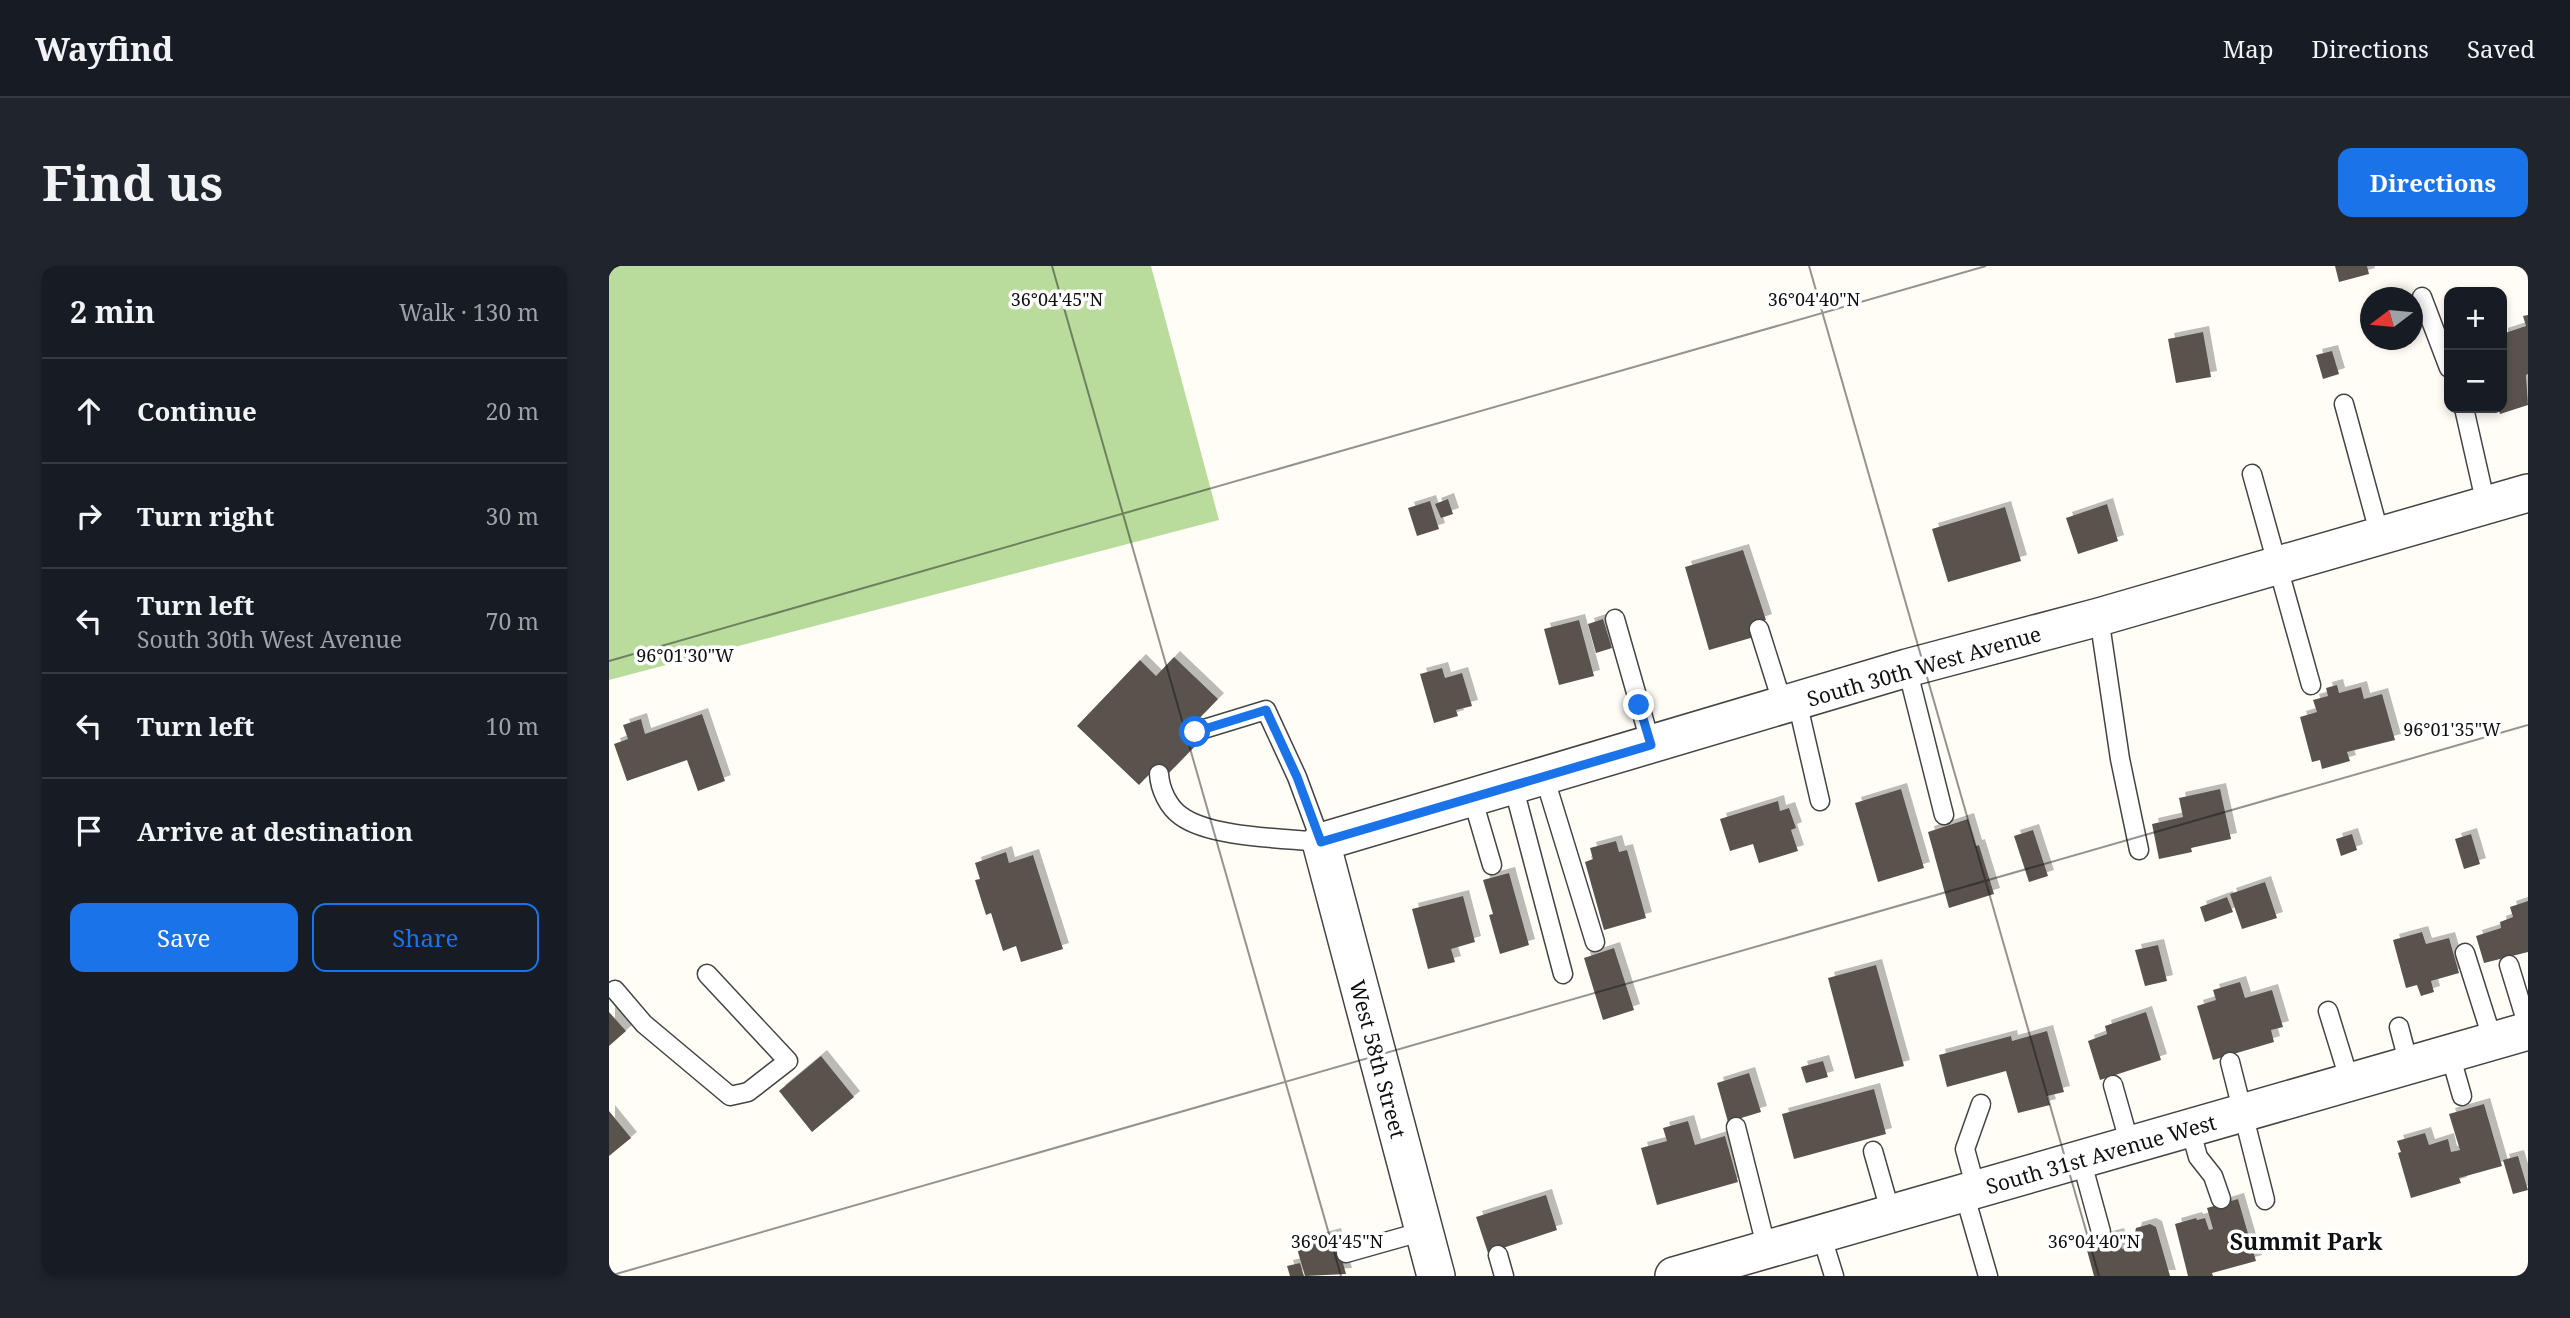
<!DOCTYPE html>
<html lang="en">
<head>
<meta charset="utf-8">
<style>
  body { margin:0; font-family:"Noto Serif",serif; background:#20242c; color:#f1f3f6 }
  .controls { position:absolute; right:21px; top:21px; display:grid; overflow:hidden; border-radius:14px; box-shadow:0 4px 10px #0003 }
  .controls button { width:63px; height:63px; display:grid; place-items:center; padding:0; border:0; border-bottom:2px solid #363941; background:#171b24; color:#f1f3f6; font:35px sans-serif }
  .compass { position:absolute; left:1751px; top:21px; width:63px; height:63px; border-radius:50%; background:#171b24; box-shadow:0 4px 10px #0003; rotate:254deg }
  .stop { position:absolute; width:21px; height:21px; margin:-16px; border:5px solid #1a73e8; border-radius:50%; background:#fff }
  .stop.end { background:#1a73e8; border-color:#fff; box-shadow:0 2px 7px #0008 }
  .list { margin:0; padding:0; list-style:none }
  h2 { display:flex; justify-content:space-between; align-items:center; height:91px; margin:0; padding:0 28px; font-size:30px }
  h2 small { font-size:23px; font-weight:400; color:#9ea1a6 }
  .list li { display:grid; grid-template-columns:46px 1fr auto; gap:21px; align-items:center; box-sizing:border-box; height:105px; padding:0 28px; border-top:2px solid #363941 }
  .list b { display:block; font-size:26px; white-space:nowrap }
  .list p { margin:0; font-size:23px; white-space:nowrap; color:#9ea1a6 }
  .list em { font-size:23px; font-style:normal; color:#9ea1a6 }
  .actions { display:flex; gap:14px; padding:21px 28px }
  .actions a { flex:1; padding:16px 0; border:2px solid #1a73e8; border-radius:14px; text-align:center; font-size:24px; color:#1a73e8 }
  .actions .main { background:#1a73e8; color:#fff }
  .icon { flex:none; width:38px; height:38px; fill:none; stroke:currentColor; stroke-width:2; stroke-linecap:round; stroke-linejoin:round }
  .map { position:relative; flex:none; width:1919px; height:1010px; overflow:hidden; border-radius:14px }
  header { display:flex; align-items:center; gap:42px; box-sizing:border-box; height:98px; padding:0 35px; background:#171b24; border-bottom:2px solid #363941 }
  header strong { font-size:33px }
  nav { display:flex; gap:38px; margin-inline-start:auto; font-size:24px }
  .intro { display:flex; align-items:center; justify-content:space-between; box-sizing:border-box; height:168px; padding:0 42px }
  h1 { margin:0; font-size:49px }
  .button { padding:18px 32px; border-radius:14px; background:#1a73e8; color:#fff; font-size:24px; font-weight:700 }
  main { display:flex; gap:42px; padding:0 42px }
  aside { flex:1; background:#171b24; border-radius:14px; box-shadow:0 4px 10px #0003 }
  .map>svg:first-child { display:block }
  .forest { fill:#b9dc9c }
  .building { fill:#5a524d; filter:url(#shadow) }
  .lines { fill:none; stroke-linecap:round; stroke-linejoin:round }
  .service-casing { stroke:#444; stroke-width:21 }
  .minor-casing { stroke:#444; stroke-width:40 }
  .service { stroke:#fff; stroke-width:18 }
  .minor { stroke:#fff; stroke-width:37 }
  .route { stroke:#1a73e8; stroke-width:9 }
  .ticks { fill:none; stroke:#111; stroke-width:2; stroke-opacity:0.45 }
  .labels { text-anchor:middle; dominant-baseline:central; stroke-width:7; stroke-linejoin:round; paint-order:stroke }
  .street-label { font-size:21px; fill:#111; stroke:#fff }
  .neighbourhood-label { font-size:23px; font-weight:bold; fill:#111; stroke:#fff }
  .ticks-label { font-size:18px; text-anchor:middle; fill:#111; stroke:#fff; stroke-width:7; stroke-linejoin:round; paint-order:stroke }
</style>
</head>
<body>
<header>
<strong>Wayfind</strong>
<nav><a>Map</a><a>Directions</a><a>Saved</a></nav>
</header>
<div class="intro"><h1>Find us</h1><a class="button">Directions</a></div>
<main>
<aside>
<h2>2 min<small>Walk · 130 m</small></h2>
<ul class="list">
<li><svg class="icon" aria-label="ahead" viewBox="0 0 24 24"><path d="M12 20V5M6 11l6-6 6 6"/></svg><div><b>Continue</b></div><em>20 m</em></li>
<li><svg class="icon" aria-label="right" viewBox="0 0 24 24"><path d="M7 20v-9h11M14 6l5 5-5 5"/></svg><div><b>Turn right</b></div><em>30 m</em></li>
<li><svg class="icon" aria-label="left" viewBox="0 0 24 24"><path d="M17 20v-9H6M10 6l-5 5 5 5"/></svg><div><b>Turn left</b><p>South 30th West Avenue</p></div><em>70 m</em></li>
<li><svg class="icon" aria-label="left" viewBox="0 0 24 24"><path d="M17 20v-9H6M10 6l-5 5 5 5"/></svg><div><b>Turn left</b></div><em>10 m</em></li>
<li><svg class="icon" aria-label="arrive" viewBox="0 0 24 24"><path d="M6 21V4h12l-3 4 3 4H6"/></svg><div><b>Arrive at destination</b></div></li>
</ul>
<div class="actions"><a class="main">Save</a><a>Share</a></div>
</aside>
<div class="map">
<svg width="1919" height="1010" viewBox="0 0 1919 1010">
  <defs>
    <filter id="shadow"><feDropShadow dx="6" dy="-6" stdDeviation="0" flood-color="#0004"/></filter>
  </defs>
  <rect width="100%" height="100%" fill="#fffdf5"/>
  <path class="forest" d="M0 0H542L610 254 0 414Z"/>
  <g class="building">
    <path d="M1726 0H1758L1760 8 1730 16Z"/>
    <path d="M1919 49V108L1917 109 1919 139 1891 148 1889 142H1893V68L1917 60 1914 50Z"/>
    <path d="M1594 66 1602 111 1567 117 1559 73Z"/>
    <path d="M1723 85 1730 108 1714 113 1707 89Z"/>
    <path d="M839 233 844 248 832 252 826 238Z"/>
    <path d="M821 235 830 263 808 270 799 242Z"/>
    <path d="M1498 238 1509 275 1469 288 1457 252Z"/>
    <path d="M1396 241 1412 295 1339 316 1323 263Z"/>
    <path d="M1134 284 1157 354 1142 359 1145 371 1100 384 1076 301Z"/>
    <path d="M994 353 1003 382 987 387 979 358Z"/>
    <path d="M970 354 985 410 950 419 935 363Z"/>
    <path d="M565 391 609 433 578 465 590 476 560 507 550 498 530 519 468 460 531 394 547 410Z"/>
    <path d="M833 402 836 412 853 407 863 440 847 444 849 450 825 457 811 408Z"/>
    <path d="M1728 419 1730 427 1752 421 1755 433 1773 428 1786 474 1738 486 1741 495 1713 503 1711 494 1703 496 1691 451 1708 446 1704 434 1719 430 1717 422Z"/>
    <path d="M93 448 116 515 89 525 78 494 18 515 5 478 19 473 14 459 32 453 36 468Z"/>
    <path d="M1292 523 1315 602 1269 616 1246 537Z"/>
    <path d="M1611 523 1622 573 1582 582 1583 586 1550 593 1543 558 1574 551 1570 532Z"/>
    <path d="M1169 535 1171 545 1180 542 1187 562 1182 564 1189 585 1150 597 1144 578 1121 585 1111 553Z"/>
    <path d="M1359 553 1367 580 1370 579 1385 628 1340 642 1319 566Z"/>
    <path d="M1424 564 1439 610 1420 616 1405 570Z"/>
    <path d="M1743 568 1748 584 1732 590 1727 573Z"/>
    <path d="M1862 568 1871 598 1855 603 1846 573Z"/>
    <path d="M1007 575 1010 586 1018 584 1037 652 995 664 976 596 984 593 981 582Z"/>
    <path d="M397 586 400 597 424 589 454 683 412 696 407 680 394 685 382 647 377 649 366 614 371 613 366 597Z"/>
    <path d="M900 607 920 679 891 688 880 649 884 648 874 614Z"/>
    <path d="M1656 616 1668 652 1633 663 1621 628Z"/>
    <path d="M854 630 866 676 842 683 846 696 819 703 803 643Z"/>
    <path d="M1618 631 1624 646 1596 656 1591 641Z"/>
    <path d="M1919 635V686L1875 697 1867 670 1892 662 1891 656 1904 651 1901 641Z"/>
    <path d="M1813 666 1817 678 1840 672 1850 707 1822 715 1825 726 1812 730 1808 719 1797 722 1784 674Z"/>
    <path d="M1549 679 1558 715 1536 720 1526 684Z"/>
    <path d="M1005 682 1025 744 994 754 975 692Z"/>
    <path d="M1267 699 1295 800 1246 813 1219 712Z"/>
    <path d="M1631 716 1636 732 1663 724 1674 761 1662 764 1665 776 1604 794 1588 740 1607 734 1604 724Z"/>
    <path d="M0 746 17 765 0 780Z"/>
    <path d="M1537 746 1552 794 1491 814 1479 775 1498 768 1496 760Z"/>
    <path d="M1438 765 1455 826 1438 830 1441 839 1409 847 1397 805 1338 821 1330 789 1402 770 1403 775Z"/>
    <path d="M212 790 245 831 203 866 170 825Z"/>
    <path d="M1214 795 1219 811 1197 817 1192 801Z"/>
    <path d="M1140 807 1152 846 1119 856 1108 817Z"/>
    <path d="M1265 823 1277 868 1185 893 1173 848Z"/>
    <path d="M1875 838 1893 900 1850 912 1852 917 1802 932 1789 887 1792 886 1788 875 1816 867 1820 879 1839 873 1842 886 1851 884 1840 848Z"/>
    <path d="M0 845 22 872 0 890Z"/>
    <path d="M1079 855 1086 879 1116 870 1129 916 1048 939 1032 882 1058 875 1054 862Z"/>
    <path d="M1909 890 1919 924 1904 928 1894 894Z"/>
    <path d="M937 929 948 964 879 987 867 951Z"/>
    <path d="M1629 933 1647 995 1603 1007 1604 1010H1579L1566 958 1587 952 1588 954 1596 952 1600 964 1604 963 1598 942Z"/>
    <path d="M1541 958 1547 961 1561 1010H1485L1476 977 1509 968 1513 983 1519 981 1517 974 1525 971 1527 962Z"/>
    <path d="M726 968 737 1008 696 1010 687 979Z"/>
    <path d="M691 997 695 1010H681L678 1000Z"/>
  </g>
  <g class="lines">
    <defs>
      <g id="service">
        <path d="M1813 31 1840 102"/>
        <path d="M1735 138 1771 270"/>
        <path d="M1855 142 1877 239"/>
        <path d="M1643 208 1702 419"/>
        <path d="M1490 351 1511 493 1530 584"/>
        <path d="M1006 353 1042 479"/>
        <path d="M1150 363 1174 439"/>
        <path d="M1298 402 1335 549"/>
        <path d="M1188 435 1211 535"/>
        <path d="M550 508C551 523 559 541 572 550 602 572 675 572 712 576L688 511 657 444 585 466"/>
        <path d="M935 510 986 676"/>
        <path d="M904 519 954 708"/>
        <path d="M863 531 883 599"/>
        <path d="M1856 687 1884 775"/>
        <path d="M1900 699 1919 761"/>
        <path d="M6 724 35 758 121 830 139 826 179 795 98 708"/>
        <path d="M1719 745 1741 816"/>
        <path d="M1790 761 1800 799"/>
        <path d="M1841 788 1853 830"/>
        <path d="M1621 796 1656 934"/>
        <path d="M1504 819 1521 879"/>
        <path d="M1127 861 1158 984"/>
        <path d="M1581 862 1589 891 1604 910 1612 933"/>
        <path d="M1264 885 1282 948"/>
        <path d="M1472 893 1492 966"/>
        <path d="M1367 923 1356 883 1372 838"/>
        <path d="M1355 927 1379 1010"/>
        <path d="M1212 968 1225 1010"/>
        <path d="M737 987 815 965"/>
        <path d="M889 989 895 1010"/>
      </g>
      <g id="minor">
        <path d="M827 1010 712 576 1298 402 1490 351 1919 227"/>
        <path d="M1065 1010 1919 765"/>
      </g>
    </defs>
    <use href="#service" class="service-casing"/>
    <use href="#minor" class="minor-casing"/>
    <use href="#service" class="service"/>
    <use href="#minor" class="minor"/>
  </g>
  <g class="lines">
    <path class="route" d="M586 466 657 444 688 511 712 576 1042 479 1030 439"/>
  </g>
  <path class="ticks" d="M443 0 732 1010M1200 0 1490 1010M0 395 1377 0M0 1010 1919 459"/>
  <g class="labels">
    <g class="street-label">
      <text transform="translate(1315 400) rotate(-16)">South 30th West Avenue</text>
      <text transform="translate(769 793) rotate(75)">West 58th Street</text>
      <text transform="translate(1492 888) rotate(-16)">South 31st Avenue West</text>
    </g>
    <g class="neighbourhood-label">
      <text x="1697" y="975">Summit Park</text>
    </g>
  </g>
  <g class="ticks-label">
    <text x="448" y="40">36°04'45"N</text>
    <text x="1205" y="40">36°04'40"N</text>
    <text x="76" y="396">96°01'30"W</text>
    <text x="1843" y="470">96°01'35"W</text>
    <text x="728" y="982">36°04'45"N</text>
    <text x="1485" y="982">36°04'40"N</text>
  </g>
</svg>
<div class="controls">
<button>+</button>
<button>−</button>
</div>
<svg class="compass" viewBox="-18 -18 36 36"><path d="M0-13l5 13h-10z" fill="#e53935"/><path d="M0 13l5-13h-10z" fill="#9ea1a6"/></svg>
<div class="stop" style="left:586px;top:466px"></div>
<div class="stop end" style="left:1030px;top:439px"></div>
</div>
</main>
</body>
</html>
